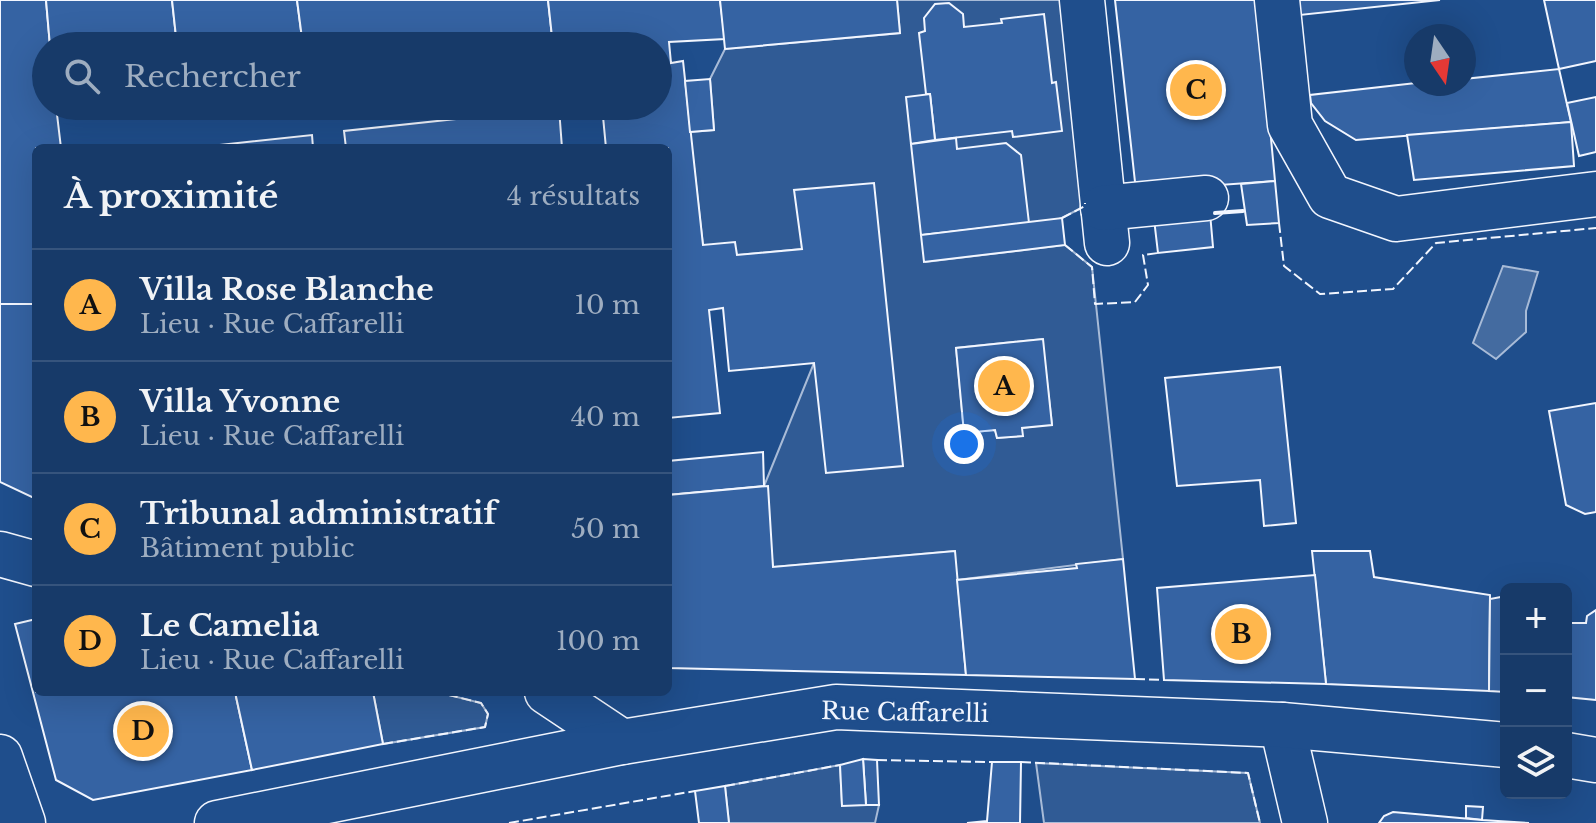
<!DOCTYPE html>
<html lang="fr">
<head>
<meta charset="utf-8">
<style>
  body { margin:0; font-family:"Libre Baskerville",serif; background:#20416f; color:#f1f3f6 }
  .controls { position:absolute; right:24px; bottom:24px; display:grid; overflow:hidden; border-radius:12px; box-shadow:0 8px 32px #0002 }
  .controls button { width:72px; height:72px; display:grid; place-items:center; padding:0; border:0; border-bottom:2px solid #36547d; background:#173a69; color:#f1f3f6; font:40px sans-serif }
  .compass { position:absolute; left:1404px; top:24px; width:72px; height:72px; border-radius:50%; background:#173a69; box-shadow:0 8px 32px #0002; rotate:167deg }
  .you { position:absolute; left:964px; top:444px; width:28px; height:28px; margin:-20px; border:6px solid #fff; border-radius:50%; background:#1a73e8; box-shadow:0 0 0 12px #1a73e833 }
  .badge { display:grid; place-items:center; width:52px; height:52px; border-radius:50%; background:#ffb74d; color:#111; font-size:26px; font-weight:700 }
  .pin { position:absolute; translate:-50% -50%; border:4px solid #fff; box-shadow:0 2px 8px #0006 }
  .list { margin:0; padding:0; list-style:none }
  h2 { display:flex; justify-content:space-between; align-items:center; height:104px; margin:0; padding:0 32px; font-size:34px }
  h2 small { font-size:26px; font-weight:400; color:#9eadc0 }
  .list li { display:grid; grid-template-columns:52px 1fr auto; gap:24px; align-items:center; box-sizing:border-box; height:112px; padding:0 32px; border-top:2px solid #36547d }
  .list b { display:block; font-size:30px; white-space:nowrap }
  .list p { margin:0; font-size:26px; white-space:nowrap; color:#9eadc0 }
  .list em { font-size:26px; font-style:normal; color:#9eadc0 }
  .icon { flex:none; width:44px; height:44px; fill:none; stroke:currentColor; stroke-width:2; stroke-linecap:round; stroke-linejoin:round }
  .map { position:relative; flex:none; width:1596px; height:823px; overflow:hidden }
  .search { position:absolute; background:#173a69; box-shadow:0 8px 32px #0002; left:32px; top:32px; width:640px; height:88px; display:flex; align-items:center; gap:20px; box-sizing:border-box; padding:0 28px; border-radius:44px; color:#9eadc0; font-size:30px }
  .panel { position:absolute; background:#173a69; box-shadow:0 8px 32px #0002; left:32px; top:144px; width:640px; height:552px; border-radius:12px }
  .map>svg:first-child { display:block }
  .built { fill:#305b95; stroke:#a8bbd7; stroke-width:2; fill-rule:evenodd }
  .water { fill:#446ba0; stroke:#a8bbd7; stroke-width:2 }
  .building { fill:#3563a3; stroke:#f2f6ff; stroke-width:2 }
  .lines { fill:none; stroke-linecap:round; stroke-linejoin:round }
  .minor-casing { stroke:#f2f6ff; stroke-width:47 }
  .minor { stroke:#1f4e8c; stroke-width:44 }
  .fence { stroke:#f2f6ff; stroke-width:2; stroke-dasharray:10 4; stroke-linecap:butt }
  .wall { stroke:#f2f6ff; stroke-width:4 }
  .labels { text-anchor:middle; dominant-baseline:central; stroke-width:6; stroke-linejoin:round; paint-order:stroke }
  .street-label { font-size:24px; fill:#f2f6ff; stroke:#1f4e8c }
</style>
</head>
<body>
<div class="map">
<svg width="1596" height="823" viewBox="0 0 1596 823">
  <rect width="100%" height="100%" fill="#1f4e8c"/>
  <g class="built">
    <path d="M897 0H1064L1085 206 1062 218 925 262 1065 245 1092 267 1123 559 957 580 954 551 773 567 764 486 814 363 802 249 737 255 703 245 690 132 714 130 710 79 725 49 900 33ZM1042 339 1052 424 1022 428V436L997 438 995 430 964 433 956 348Z"/>
    <path d="M373 692H437L481 703 488 714 485 727 383 744Z"/>
    <path d="M1036 763 1248 773 1260 823H1044Z"/>
    <path d="M840 765 842 805H879L875 823H729L725 786Z"/>
  </g>
  <path class="water" d="M1503 266 1538 272 1526 311V332L1496 359 1473 343Z"/>
  <g class="building">
    <path d="M0 0H46L50 46H46V106H56L61 148H36V304H0Z"/>
    <path d="M46 0H172L177 46H50Z"/>
    <path d="M172 0H297L303 46H177Z"/>
    <path d="M297 0H548L553 46H303Z"/>
    <path d="M548 0H720L725 39 669 42 671 63 683 61 703 245 735 242 737 255 802 249 794 190 874 183 903 466 826 473 814 363 729 371 723 308 709 310 720 413 668 418V148H606L602 106H658V46H553Z"/>
    <path d="M720 0H897L900 33 725 49Z"/>
    <path d="M1115 0H1258L1275 181 1136 191Z"/>
    <path d="M1299 0H1440L1300 15Z"/>
    <path d="M1544 0H1596V61L1559 69Z"/>
    <path d="M949 3 963 14 964 27 1002 23 1001 19 1044 14 1052 83 1056 82 1062 131 1013 137 1012 131 935 140 930 94H926L919 33 925 31 924 18 935 4Z"/>
    <path d="M1559 69 1571 122 1356 140 1325 121 1311 103 1310 95 1416 83 1464 84V79Z"/>
    <path d="M710 79 714 130 690 132 685 81Z"/>
    <path d="M930 94 935 140 911 144 906 97Z"/>
    <path d="M1596 97V152L1579 156 1567 103Z"/>
    <path d="M559 108 562 148H346L344 131Z"/>
    <path d="M1571 122 1574 166 1414 180 1407 135Z"/>
    <path d="M312 135 313 148H192Z"/>
    <path d="M956 138 957 149 1006 143 1021 155 1029 223 921 235 911 144Z"/>
    <path d="M1275 181 1279 223 1247 225 1241 184Z"/>
    <path d="M1210 213 1213 247 1158 253 1154 219Z"/>
    <path d="M1062 218 1065 245 924 262 921 235Z"/>
    <path d="M0 304H36V499L0 482Z"/>
    <path d="M1043 339 1052 425 1022 428 1023 436 997 438 995 430 964 433 956 348Z"/>
    <path d="M1280 367 1296 523 1264 526 1260 480 1177 486 1165 378Z"/>
    <path d="M1596 403V512L1585 514 1566 505 1549 411Z"/>
    <path d="M763 452 764 486 668 495V461Z"/>
    <path d="M768 486 773 567 955 551 966 675 668 668V495Z"/>
    <path d="M1312 551H1370L1374 577 1490 595 1489 691 1326 684Z"/>
    <path d="M1123 559 1135 679 966 675 957 580 1077 568 1076 564Z"/>
    <path d="M1315 575 1326 684 1164 680 1157 588Z"/>
    <path d="M1506 596V692L1489 691 1490 599Z"/>
    <path d="M1596 610V700L1566 697V623H1586L1587 616Z"/>
    <path d="M36 619V692H235L252 770 93 800 56 780 15 624Z"/>
    <path d="M235 692H373L383 744 252 770Z"/>
    <path d="M863 759 877 760 879 805H866Z"/>
    <path d="M863 759 866 805 842 806 840 765Z"/>
    <path d="M992 762H1021L1020 823H967L987 821Z"/>
    <path d="M725 786 729 823H699L695 791Z"/>
    <path d="M1466 806 1483 807 1482 820 1466 818Z"/>
    <path d="M1393 812 1482 820 1529 823H1379L1384 816Z"/>
  </g>
  <g class="lines">
    <defs>
      <g id="minor">
        <path d="M1082 0 1107 243"/>
        <path d="M1277 0 1290 125 1330 196 1396 219 1596 194"/>
        <path d="M1103 208 1206 198"/>
        <path d="M0 554 36 564"/>
        <path d="M547 692 622 742"/>
        <path d="M1282 725 1305 823"/>
        <path d="M1566 755 1596 760"/>
        <path d="M0 757 23 823"/>
        <path d="M217 823 622 742 836 707 1282 725 1506 745"/>
      </g>
    </defs>
    <use href="#minor" class="minor-casing"/>
    <use href="#minor" class="minor"/>
    <g class="fence">
      <path d="M1062 218 1085 206V203"/>
      <path d="M1279 223 1284 266 1320 294 1393 289 1436 243 1596 228"/>
      <path d="M1065 245 1092 267 1095 304 1135 302 1148 285 1143 255 1158 253"/>
      <path d="M1135 679 1164 680"/>
      <path d="M383 744 485 727 488 714 481 703 437 692"/>
      <path d="M877 760 992 762"/>
      <path d="M1021 762 1248 773 1260 823"/>
      <path d="M725 786 840 765"/>
      <path d="M509 823 695 791"/>
    </g>
    <path class="wall" d="M1215 213 1243 211"/>
  </g>
  <g class="labels">
    <g class="street-label">
      <text transform="translate(905 712) rotate(1)">Rue Caffarelli</text>
    </g>
  </g>
</svg>
<div class="controls">
<button>+</button>
<button>−</button>
<button><svg class="icon" aria-label="layers" viewBox="0 0 24 24"><path d="M12 4l9 5-9 5-9-5zM3 14l9 5 9-5"/></svg></button>
</div>
<svg class="compass" viewBox="-18 -18 36 36"><path d="M0-13l5 13h-10z" fill="#e53935"/><path d="M0 13l5-13h-10z" fill="#9eadc0"/></svg>
<div class="you"></div>
<div class="pin badge" style="left:1004px;top:386px">A</div>
<div class="pin badge" style="left:1241px;top:634px">B</div>
<div class="pin badge" style="left:1196px;top:90px">C</div>
<div class="pin badge" style="left:143px;top:731px">D</div>
<div class="search"><svg class="icon" aria-label="search" viewBox="0 0 24 24"><circle cx="10" cy="10" r="6"/><path d="M15 15l6 6"/></svg>Rechercher</div>
<section class="panel">
<h2>À proximité<small>4 résultats</small></h2>
<ul class="list">
<li><span class="badge">A</span><div><b>Villa Rose Blanche</b><p>Lieu · Rue Caffarelli</p></div><em>10 m</em></li>
<li><span class="badge">B</span><div><b>Villa Yvonne</b><p>Lieu · Rue Caffarelli</p></div><em>40 m</em></li>
<li><span class="badge">C</span><div><b>Tribunal administratif</b><p>Bâtiment public</p></div><em>50 m</em></li>
<li><span class="badge">D</span><div><b>Le Camelia</b><p>Lieu · Rue Caffarelli</p></div><em>100 m</em></li>
</ul>
</section>
</div>
</body>
</html>
